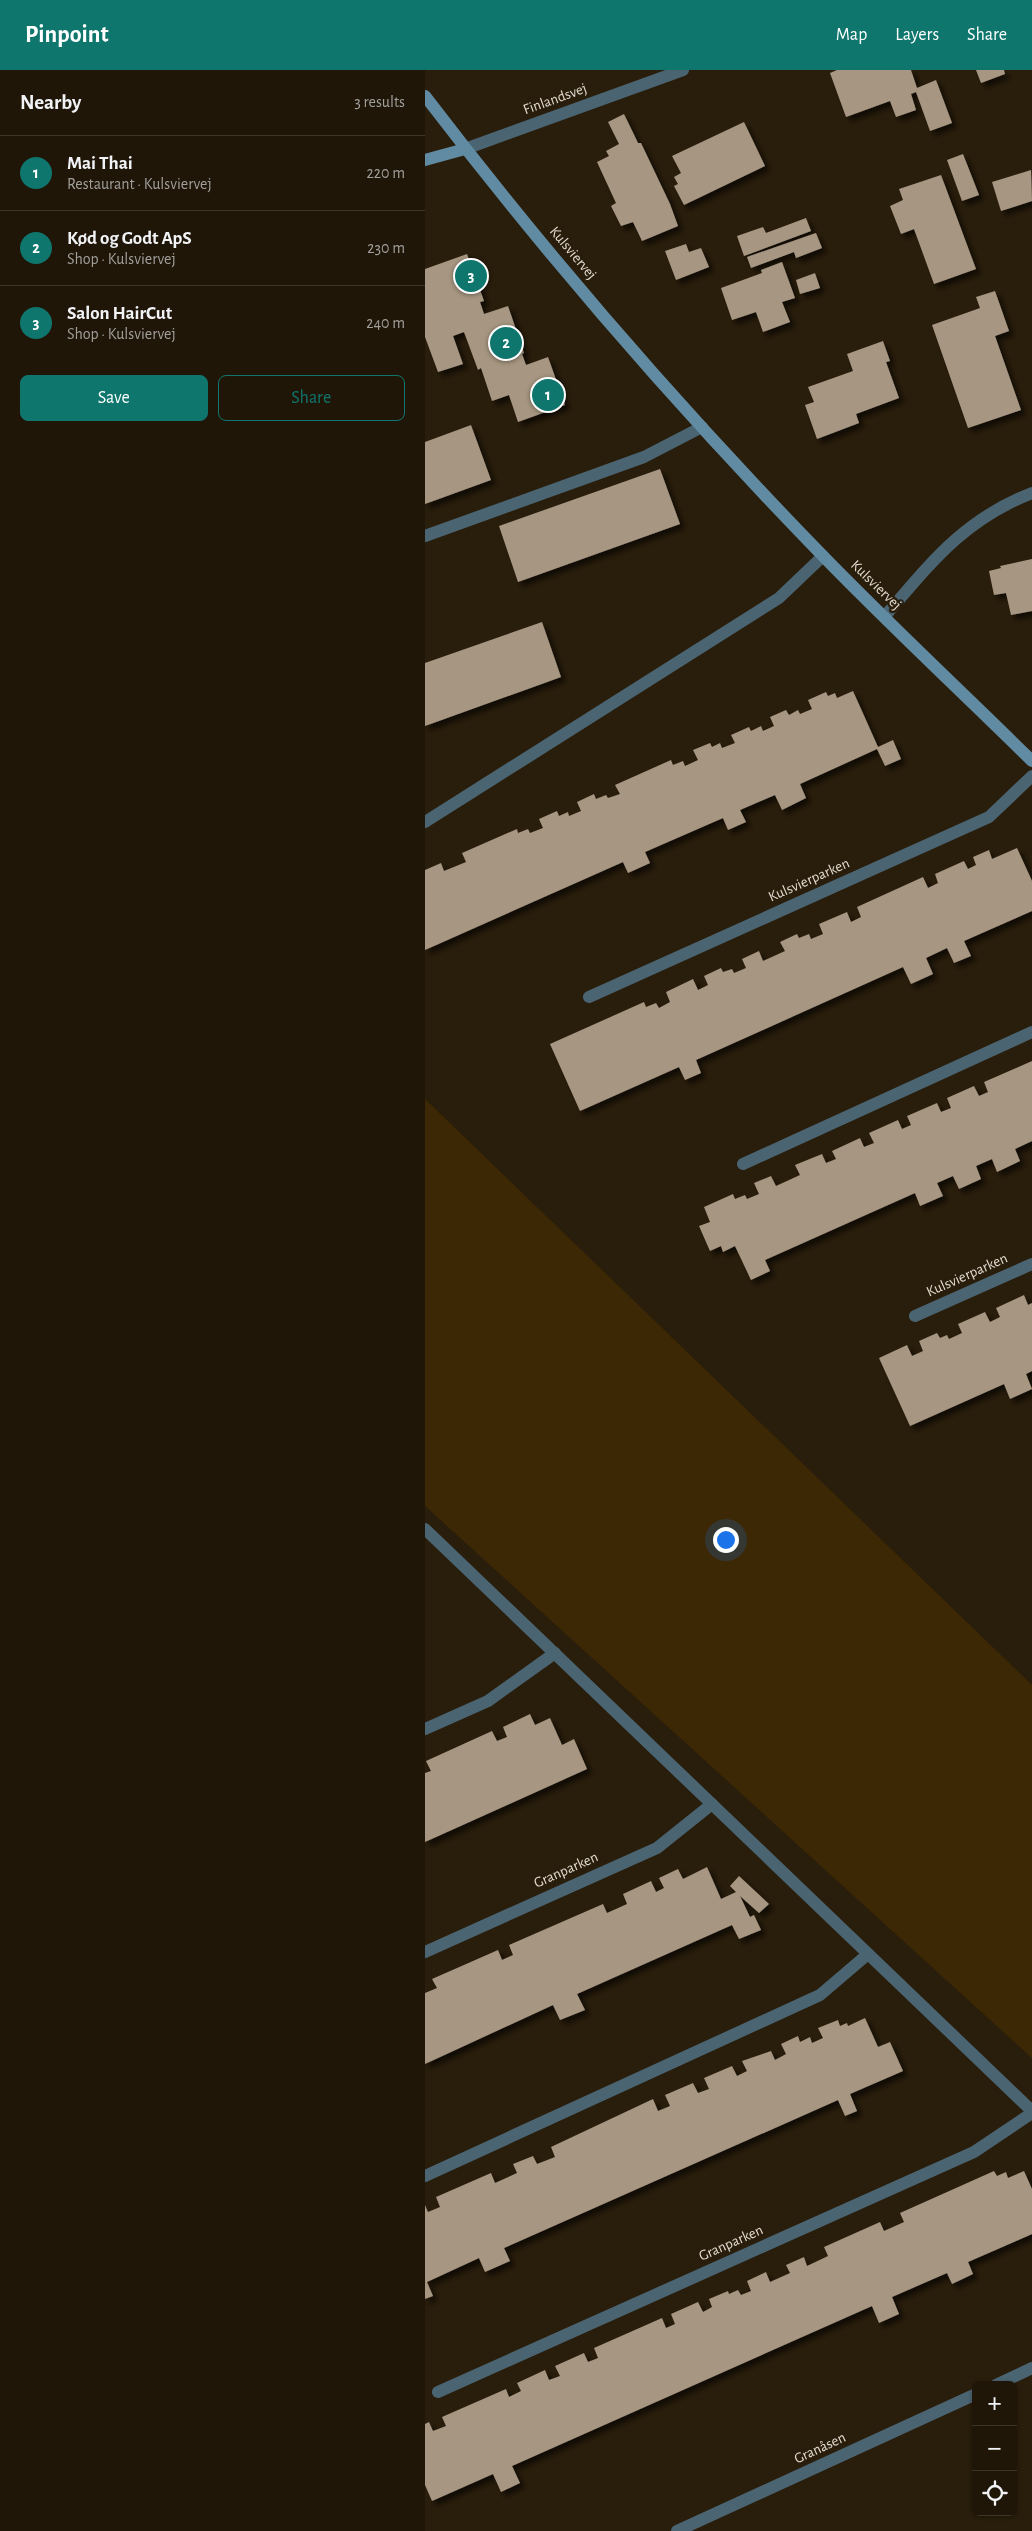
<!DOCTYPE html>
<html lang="en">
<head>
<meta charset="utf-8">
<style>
  body { margin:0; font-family:"Alegreya Sans",sans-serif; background:#271f12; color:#f1f3f6 }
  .controls { position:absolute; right:15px; bottom:15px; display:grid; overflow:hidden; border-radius:8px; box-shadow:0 1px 4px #0004 }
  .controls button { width:45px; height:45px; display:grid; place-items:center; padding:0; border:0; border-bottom:1px solid #3c3529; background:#1f1608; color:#f1f3f6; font:25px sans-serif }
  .you { position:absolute; left:300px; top:1469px; width:18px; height:18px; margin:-12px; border:4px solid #fff; border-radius:50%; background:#1a73e8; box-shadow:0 0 0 8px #1a73e833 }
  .badge { display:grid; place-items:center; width:32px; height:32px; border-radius:50%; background:#0f766e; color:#fff; font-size:16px; font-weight:700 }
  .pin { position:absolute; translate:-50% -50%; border:2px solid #fff; box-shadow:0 1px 5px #0006 }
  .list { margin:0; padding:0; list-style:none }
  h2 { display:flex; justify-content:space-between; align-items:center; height:65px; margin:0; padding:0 20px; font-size:21px }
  h2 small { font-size:16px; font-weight:400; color:#a19f9c }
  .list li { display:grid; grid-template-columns:32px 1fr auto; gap:15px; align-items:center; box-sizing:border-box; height:75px; padding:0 20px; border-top:1px solid #3c3529 }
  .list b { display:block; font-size:19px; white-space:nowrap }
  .list p { margin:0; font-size:16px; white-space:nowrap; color:#a19f9c }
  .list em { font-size:16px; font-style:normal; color:#a19f9c }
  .actions { display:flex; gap:10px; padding:15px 20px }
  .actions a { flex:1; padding:11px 0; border:1px solid #0f766e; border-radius:8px; text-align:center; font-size:18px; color:#0f766e }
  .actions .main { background:#0f766e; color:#fff }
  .icon { flex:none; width:28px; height:28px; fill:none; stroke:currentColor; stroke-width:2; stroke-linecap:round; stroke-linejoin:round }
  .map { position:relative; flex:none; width:607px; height:2461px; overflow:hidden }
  header { display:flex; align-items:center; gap:30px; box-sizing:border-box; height:70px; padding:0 25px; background:#0f766e; color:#fff }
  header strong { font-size:24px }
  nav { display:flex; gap:28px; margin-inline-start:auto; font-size:18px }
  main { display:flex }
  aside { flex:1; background:#1f1608 }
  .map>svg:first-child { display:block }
  .green { fill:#3d2805 }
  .building { fill:#a79782; filter:url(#shadow) }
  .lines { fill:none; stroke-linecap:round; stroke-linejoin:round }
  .street { stroke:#4a6472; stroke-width:12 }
  .secondary { stroke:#608ba2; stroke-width:12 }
  .labels { text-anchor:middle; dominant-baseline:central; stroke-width:5; stroke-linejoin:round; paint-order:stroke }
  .street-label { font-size:15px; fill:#e3dbd0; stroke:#291d0b }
</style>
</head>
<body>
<header>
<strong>Pinpoint</strong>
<nav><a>Map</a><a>Layers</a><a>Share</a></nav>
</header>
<main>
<aside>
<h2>Nearby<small>3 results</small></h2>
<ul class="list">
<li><span class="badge">1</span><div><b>Mai Thai</b><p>Restaurant · Kulsviervej</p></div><em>220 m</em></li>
<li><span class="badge">2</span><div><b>Kød og Godt ApS</b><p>Shop · Kulsviervej</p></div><em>230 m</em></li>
<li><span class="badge">3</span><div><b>Salon HairCut</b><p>Shop · Kulsviervej</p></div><em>240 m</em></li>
</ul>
<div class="actions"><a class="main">Save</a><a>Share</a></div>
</aside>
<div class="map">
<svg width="607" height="2461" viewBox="0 0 607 2461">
  <defs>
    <filter id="shadow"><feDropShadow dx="4.5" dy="4.5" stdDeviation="2.5" flood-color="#0009"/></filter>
  </defs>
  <rect width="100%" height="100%" fill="#291d0b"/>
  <path class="green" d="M0 1029 607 1615V1988L0 1436Z"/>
  <g class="building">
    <path d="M412 0H486L492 18 511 10 527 53 505 61 491 22 486 24 491 40 471 47 465 31 421 47 405 3Z"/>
    <path d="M551 0H579L580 4 556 13Z"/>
    <path d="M199 44 213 73H216L245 134 253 156 217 171 208 152 196 156 186 136 191 133 172 92 184 86 181 81 194 74 183 52Z"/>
    <path d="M319 52 340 96 259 135 249 116 253 114 249 107 256 103 247 86Z"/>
    <path d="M538 84 554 125 537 131 522 90Z"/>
    <path d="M606 100 607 131 576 141 567 112Z"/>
    <path d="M516 105 551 199 509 214 489 159 476 164 465 136 478 130 474 119Z"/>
    <path d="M381 148 386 161 319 186 312 166 338 157 341 163Z"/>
    <path d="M391 163 397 178 371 188 369 182 326 198 322 187Z"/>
    <path d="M261 174 264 182 276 178 284 197 251 210 240 181Z"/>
    <path d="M42 184 59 231 55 232 59 244 83 236 99 283 97 284 101 295 123 287 140 335 93 352 84 325 67 331 56 298 53 300 39 262 28 266 38 294 13 302 0 267V199Z"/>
    <path d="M357 192 370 228 357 232 365 252 338 262 331 242 307 250 296 218 337 203 336 200Z"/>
    <path d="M390 203 395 218 375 224 371 210Z"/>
    <path d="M570 221 584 261 570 266 596 340 543 358 507 255 555 238 551 227Z"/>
    <path d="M458 271 465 291 461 292 474 328 431 344 434 353 392 369 380 335 389 332 383 317 428 301 422 284Z"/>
    <path d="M46 355 66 410 0 434V372Z"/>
    <path d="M235 399 255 454 93 512 74 456Z"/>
    <path d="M607 489V541L586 545 581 523 569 525 564 501 576 498 575 496Z"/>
    <path d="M117 552 136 607 0 656V593Z"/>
    <path d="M428 621 453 677 468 670 476 689 460 696 452 679 375 714 381 728 357 740 350 725 315 740 321 752 303 760 298 748 220 782 225 793 203 803 198 792 0 880V800L16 793 19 801 41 792 37 783 92 759 93 763 103 759 105 763 118 758 114 749 132 741 134 746 143 742 144 746 156 741 152 732 169 724 171 729 181 725 183 728 195 724 190 715 246 690 248 695 258 691 260 696 273 690 268 680 285 673 287 677 295 673 297 678 310 673 306 665 324 657 326 661 336 656 338 661 349 656 345 647 361 640 364 645 373 640 375 644 387 639 383 630 401 622 403 626 410 623 412 628Z"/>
    <path d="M592 778 607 811V841L539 871 546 886 529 893 522 878 501 888 508 904 486 914 478 897 271 990 276 1003 260 1010 254 997 155 1041 125 974 219 932 221 937 231 933 234 938 245 932 241 922 268 909 273 920 283 915 279 906 296 898 298 902 307 899 309 903 321 898 317 889 334 881 338 891 360 881 355 872 372 864 374 868 384 864 386 869 398 864 394 854 422 842 426 852 436 847 432 837 498 807 503 818 513 813 510 804 539 791 543 799 551 795 548 787 564 780 567 789Z"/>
    <path d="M607 991V1071L590 1079 595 1091 572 1102 567 1089 551 1096 556 1109 534 1119 528 1106 512 1113 518 1126 495 1136 490 1123 340 1190 345 1201 326 1210 310 1176 298 1182 296 1176 285 1181 274 1156 285 1152 279 1137 308 1124 310 1129 320 1125 322 1129 334 1124 329 1113 346 1106 351 1116 375 1105 370 1095 397 1084 401 1093 411 1089 407 1081 435 1068 439 1077 449 1073 444 1063 473 1050 477 1059 486 1055 482 1046 512 1033 516 1042 526 1038 522 1028 549 1016 554 1026 563 1022 559 1012Z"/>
    <path d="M599 1225 603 1235 607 1233V1301L601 1304 607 1319 585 1329 579 1314 485 1356 454 1288 482 1275 487 1286 498 1281 494 1271 512 1263 515 1268 522 1265 524 1269 537 1263 533 1254 560 1242 565 1252 575 1247 571 1238Z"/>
    <path d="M105 1644 110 1655 125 1648 137 1675 149 1669 162 1699 0 1772V1703L6 1701 1 1691 67 1661 72 1671 82 1667 78 1657Z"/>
    <path d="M282 1797 296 1829 311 1822 305 1816 314 1806 344 1834 334 1843 315 1826 325 1847 329 1845 336 1860 314 1869 307 1855 152 1924 160 1940 135 1950 128 1935 0 1994V1923L12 1918 7 1909 73 1880 77 1890 88 1885 84 1875 178 1834 182 1843 202 1834 198 1824 226 1811 231 1822 239 1818 234 1808 253 1799 258 1809Z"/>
    <path d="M440 1948 453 1977 465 1972 478 2001 425 2024 432 2041 420 2046 413 2030 79 2178 85 2191 60 2202 54 2188 2 2212 8 2226 0 2229V2135L3 2142 15 2137 11 2127 66 2103 70 2113 92 2103 88 2094 108 2086 112 2094 130 2087 126 2077 228 2029 233 2041 245 2036 240 2025 268 2013 273 2023 284 2019 279 2008 307 1996 312 2006 322 2001 317 1991 346 1981 350 1990 361 1984 356 1974 373 1966 375 1972 385 1967 387 1973 398 1968 393 1958 413 1950 415 1956 422 1953 423 1956Z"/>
    <path d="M569 2101 572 2106 581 2102 583 2108 599 2101 607 2119V2164L543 2192 548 2204 527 2214 522 2203 467 2227 474 2244 454 2253 447 2236 87 2396 95 2413 76 2422 68 2404 7 2431 0 2415V2354L4 2352 8 2361 21 2356 17 2347 81 2319 84 2327 96 2321 92 2313 120 2300 124 2310 135 2306 130 2296 159 2283 163 2292 173 2288 169 2278 237 2248 241 2258 250 2254 246 2244 273 2232 278 2242 287 2237 284 2229 303 2221 304 2224 313 2220 316 2225 326 2221 322 2211 341 2202 345 2212 365 2203 361 2195 379 2187 382 2196 403 2186 399 2177 455 2152 459 2161 479 2152 475 2143Z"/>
  </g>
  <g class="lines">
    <g class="street">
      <path d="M40 79 258 0"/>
      <path d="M0 466 219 387 277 357"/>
      <path d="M460 546C506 493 538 450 607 423"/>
      <path d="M0 752 354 528 398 486"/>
      <path d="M164 927 564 747 607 706"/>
      <path d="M318 1094 607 962"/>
      <path d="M490 1246 607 1194"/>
      <path d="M0 1459 607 2041"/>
      <path d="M0 1659 63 1631 130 1583"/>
      <path d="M0 1882 232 1778 287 1734"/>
      <path d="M0 2106 395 1925 443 1884"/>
      <path d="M571 2315 607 2298"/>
      <path d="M13 2322 549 2082 607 2043"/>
      <path d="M252 2461 551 2324"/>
    </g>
    <g class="secondary">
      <path d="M0 26C123 187 256 340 397 485 465 555 537 622 607 691"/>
      <path d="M0 90 40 79"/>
    </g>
  </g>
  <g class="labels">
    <g class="street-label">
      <text transform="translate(130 29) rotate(-20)">Finlandsvej</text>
      <text transform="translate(148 183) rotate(50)">Kulsviervej</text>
      <text transform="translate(451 515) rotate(44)">Kulsviervej</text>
      <text transform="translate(384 810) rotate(-24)">Kulsvierparken</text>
      <text transform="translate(542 1205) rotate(-24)">Kulsvierparken</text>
      <text transform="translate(141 1800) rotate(-24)">Granparken</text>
      <text transform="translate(306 2173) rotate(-24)">Granparken</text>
      <text transform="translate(395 2378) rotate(-25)">Granåsen</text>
    </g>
  </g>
</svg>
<div class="controls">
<button>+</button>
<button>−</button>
<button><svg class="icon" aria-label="locate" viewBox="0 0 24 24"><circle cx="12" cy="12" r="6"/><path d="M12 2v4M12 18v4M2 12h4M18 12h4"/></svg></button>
</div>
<div class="you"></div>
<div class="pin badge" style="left:123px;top:325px">1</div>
<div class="pin badge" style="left:81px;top:273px">2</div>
<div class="pin badge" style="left:46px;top:206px">3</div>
</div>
</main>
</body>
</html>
